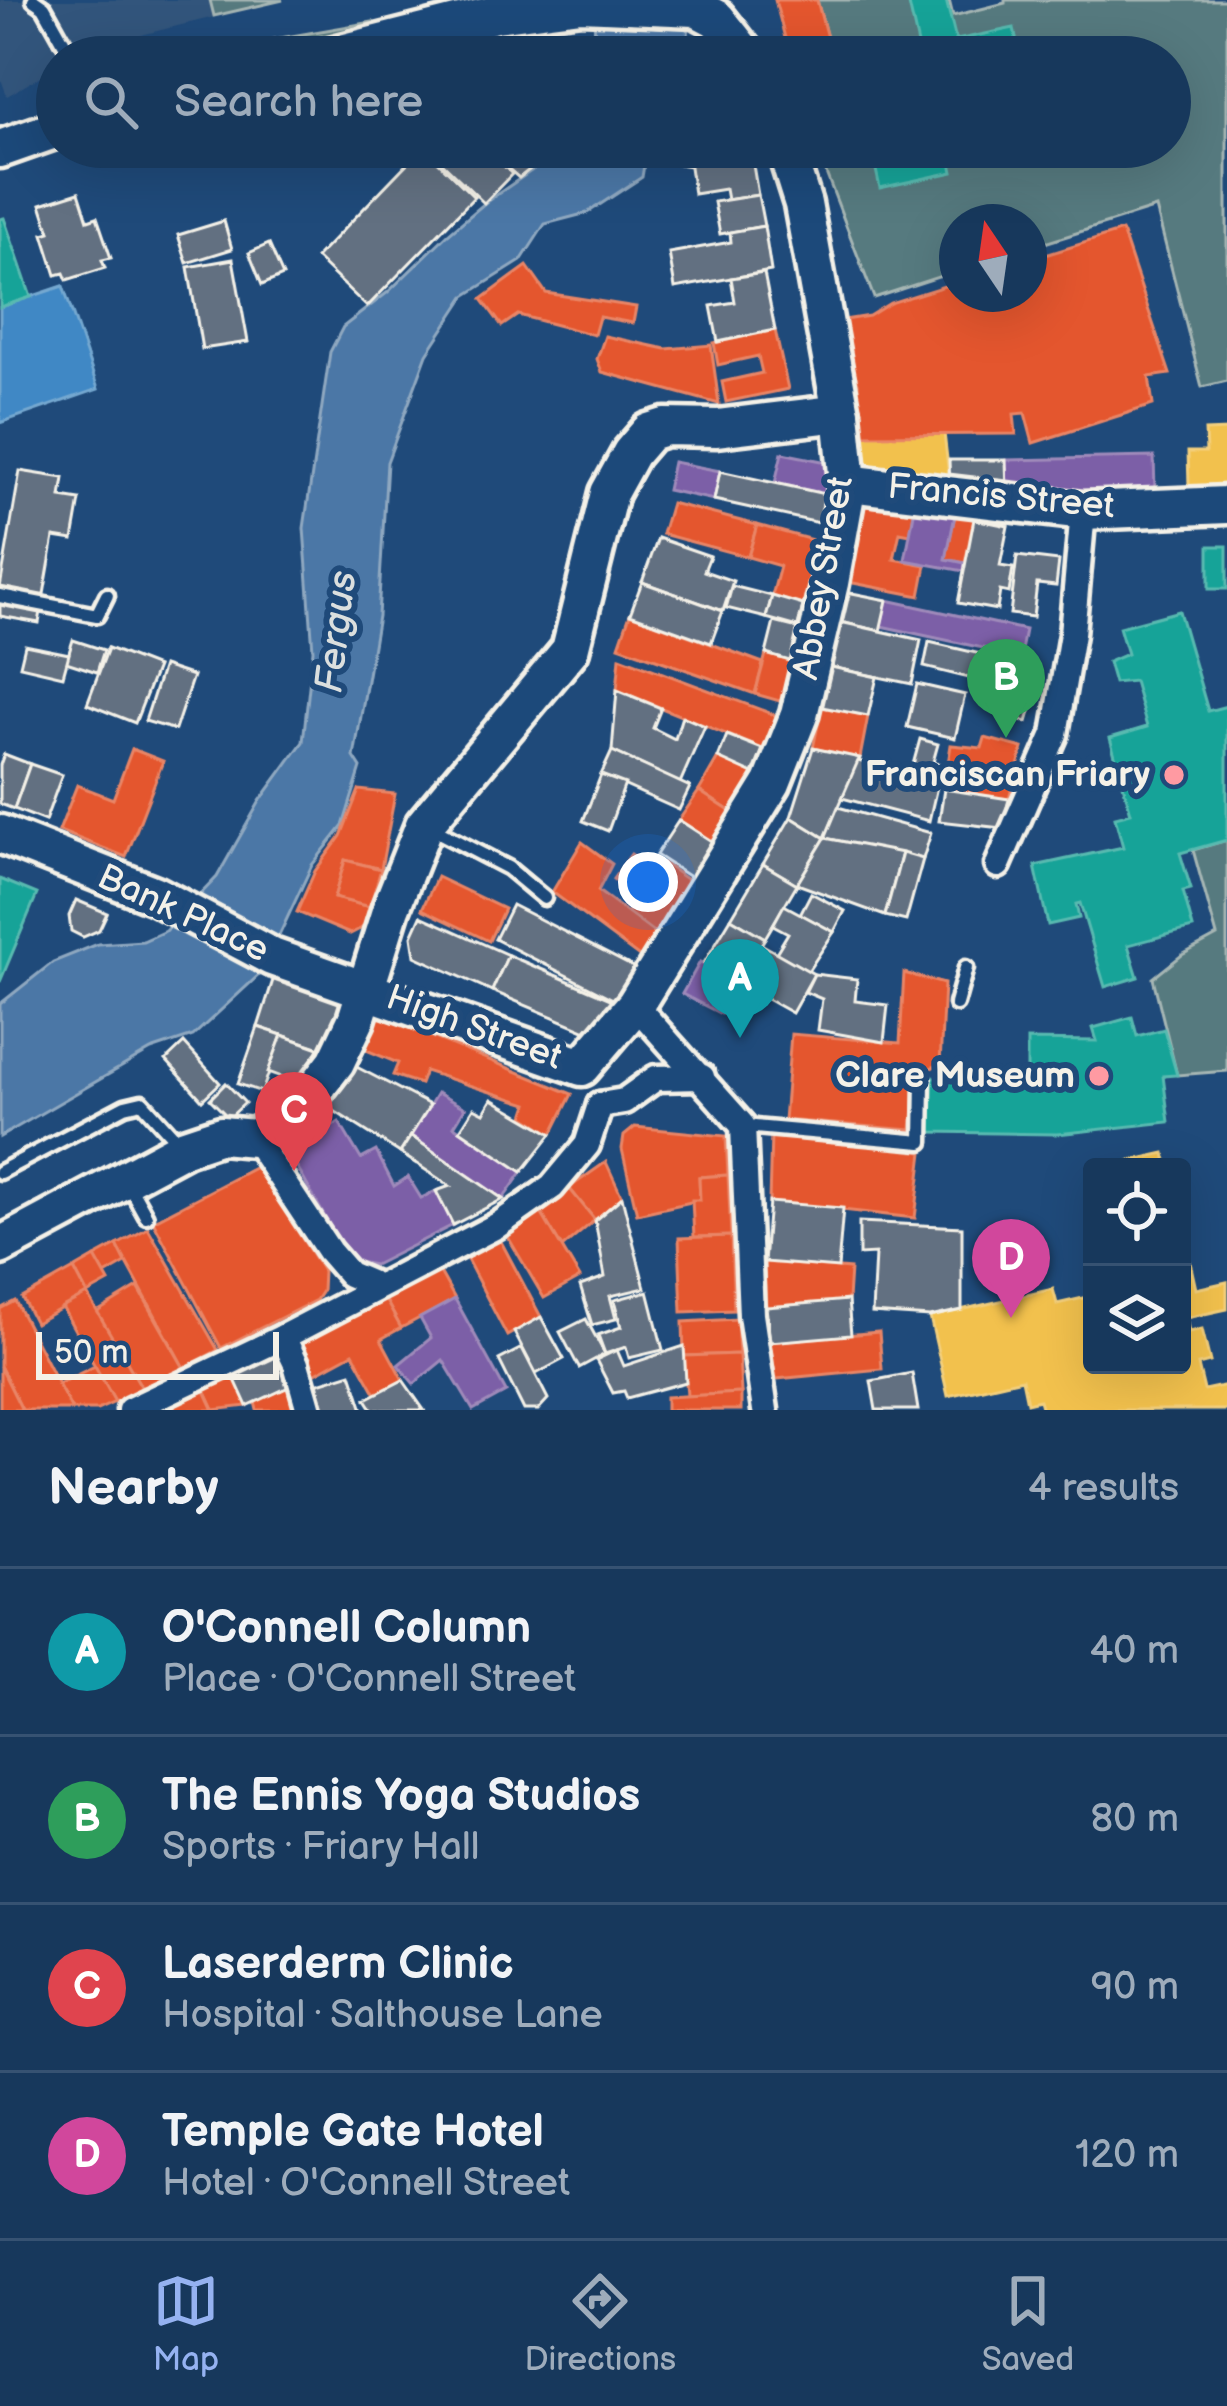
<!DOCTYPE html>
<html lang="en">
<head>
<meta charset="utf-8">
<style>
  body { margin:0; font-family:"Balsamiq Sans",sans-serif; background:#244365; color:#f1f3f6 }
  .controls { position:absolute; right:36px; bottom:36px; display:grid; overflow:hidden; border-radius:12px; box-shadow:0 12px 48px #0002 }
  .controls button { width:108px; height:108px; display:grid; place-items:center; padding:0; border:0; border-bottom:3px solid #365272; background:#17385c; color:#f1f3f6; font:60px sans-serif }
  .compass { position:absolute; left:939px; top:204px; width:108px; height:108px; border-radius:50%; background:#17385c; box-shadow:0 12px 48px #0002; rotate:347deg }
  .scale { position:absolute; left:36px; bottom:30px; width:243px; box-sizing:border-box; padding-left:12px; border:6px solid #f4f1e8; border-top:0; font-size:33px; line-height:42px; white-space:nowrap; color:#f4f1e8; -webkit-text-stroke:9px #1f4a7a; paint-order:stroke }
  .you { position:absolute; left:648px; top:882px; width:42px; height:42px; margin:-30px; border:9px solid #fff; border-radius:50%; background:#1a73e8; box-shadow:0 0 0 18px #1a73e833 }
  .badge { display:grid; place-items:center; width:78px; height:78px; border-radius:50%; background:#95b2f1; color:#fff; font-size:39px; font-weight:700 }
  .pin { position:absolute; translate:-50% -99px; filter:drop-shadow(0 3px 6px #0008) }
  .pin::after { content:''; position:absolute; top:63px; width:42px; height:36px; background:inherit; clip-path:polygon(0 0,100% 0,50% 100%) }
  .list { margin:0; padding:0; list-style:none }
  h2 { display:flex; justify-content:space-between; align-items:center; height:156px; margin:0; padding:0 48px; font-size:51px }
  h2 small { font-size:39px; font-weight:400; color:#9eacbb }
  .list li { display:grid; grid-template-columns:78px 1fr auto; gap:36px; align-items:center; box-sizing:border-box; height:168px; padding:0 48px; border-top:3px solid #365272 }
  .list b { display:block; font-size:45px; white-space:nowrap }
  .list p { margin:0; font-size:39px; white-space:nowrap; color:#9eacbb }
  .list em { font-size:39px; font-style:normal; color:#9eacbb }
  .icon { flex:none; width:66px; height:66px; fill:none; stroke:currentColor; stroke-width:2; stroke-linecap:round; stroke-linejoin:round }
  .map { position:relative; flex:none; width:1227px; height:1410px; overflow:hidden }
  .search { position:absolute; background:#17385c; box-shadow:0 12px 48px #0002; left:36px; right:36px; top:36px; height:132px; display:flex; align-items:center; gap:30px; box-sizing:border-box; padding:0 42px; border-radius:66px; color:#9eacbb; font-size:45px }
  .sheet { height:828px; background:#17385c }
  nav { display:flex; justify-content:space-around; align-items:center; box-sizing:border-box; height:168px; border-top:3px solid #365272; background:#17385c; font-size:33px; color:#9eacbb }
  nav a { display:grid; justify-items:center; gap:6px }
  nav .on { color:#95b2f1 }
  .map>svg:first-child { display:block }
  .built { fill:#33557c }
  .green { fill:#577a7f; stroke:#a6b6b4; stroke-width:3 }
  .water { fill:#4b77a6; stroke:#8fa8c0; stroke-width:3 }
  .homes { fill:#f2c14e; stroke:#f3cf7c; stroke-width:3 }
  .shops { fill:#e4572e; stroke:#e98566; stroke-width:3 }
  .offices { fill:#7b5ea7; stroke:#9f8aba; stroke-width:3 }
  .schools { fill:#3f88c5; stroke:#75a8d0; stroke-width:3 }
  .public { fill:#17a398; stroke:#59bab0; stroke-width:3 }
  .building { fill:#626f81; stroke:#f4f1e8; stroke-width:3 }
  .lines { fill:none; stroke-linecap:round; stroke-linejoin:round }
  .lane-casing { stroke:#f4f1e8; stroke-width:21 }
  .street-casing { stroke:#f4f1e8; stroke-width:33 }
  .secondary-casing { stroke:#f4f1e8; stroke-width:45 }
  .lane { stroke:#1f4a7a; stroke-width:12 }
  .street { stroke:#1f4a7a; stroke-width:24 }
  .secondary { stroke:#1f4a7a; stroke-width:36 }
  .poi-dot { fill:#ff9aa2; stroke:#1f4a7a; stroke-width:4.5 }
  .labels { text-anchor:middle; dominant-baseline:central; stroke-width:12; stroke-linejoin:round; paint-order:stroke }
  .street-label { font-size:36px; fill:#f4f1e8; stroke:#1f4a7a }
  .poi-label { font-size:36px; font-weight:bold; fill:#f4f1e8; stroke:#1f4a7a; text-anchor:end }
  .water-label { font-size:39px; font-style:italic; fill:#dbdfde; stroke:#1f4a7a }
</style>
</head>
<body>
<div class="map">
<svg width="1227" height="1410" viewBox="0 0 1227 1410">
  <rect width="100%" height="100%" fill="#1f4a7a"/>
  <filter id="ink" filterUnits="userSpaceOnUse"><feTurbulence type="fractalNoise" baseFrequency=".00833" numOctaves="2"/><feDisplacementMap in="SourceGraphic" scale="24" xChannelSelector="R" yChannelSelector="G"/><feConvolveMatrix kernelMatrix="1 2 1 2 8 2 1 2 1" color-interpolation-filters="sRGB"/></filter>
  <g filter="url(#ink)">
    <path class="built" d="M0 0H283L145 34 81 57H57V67L7 96 0 76Z"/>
    <g class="green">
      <path d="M210 0H283L214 16Z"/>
      <path d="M817 0H949L953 16 1005 3V0H1227V381L1202 387 1156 208 1029 248V222H957V271L874 298 816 147H1170V57H832Z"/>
      <path d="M373 22 383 35 256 57H200L222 48Z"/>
      <path d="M1227 840V1071L1177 1075 1153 978 1182 955 1217 936 1193 850Z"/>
    </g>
    <g class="water">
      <path d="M595 0H690L687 57H594Z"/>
      <path d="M566 147H647L642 177 587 213 545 224 521 261 465 296 427 354 387 462 378 616 354 757 361 768 343 826 312 865 262 972 193 1036 151 1050 0 1137V1004L53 962 98 944 143 941 165 931 217 877 260 801 303 742 313 650 304 528 330 352 343 327 388 292 448 234 486 202Z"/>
    </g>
    <g class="homes">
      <path d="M1227 430V486H1189L1188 452H1206L1205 431Z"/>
      <path d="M944 433 950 485 861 472 860 435Z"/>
      <path d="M1165 1153 1168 1167H1103Z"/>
      <path d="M1182 1226 1196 1289 1227 1282V1309L1186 1318 1189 1332 1202 1329 1210 1362 1198 1365 1204 1390 1227 1385V1410H1042L1039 1400 1027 1403 1022 1379 948 1396 930 1317 1053 1289 1057 1304 1092 1296V1365H1182Z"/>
    </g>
    <g class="shops">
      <path d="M775 0H817L832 57H790Z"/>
      <path d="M1122 231 1170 374 1149 377 1153 405 1033 443 1025 413 1014 414 1016 434 860 435 858 383 838 321 869 316 890 303 957 282V294H1029V260Z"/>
      <path d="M527 266 546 293 636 307 633 323 599 317 594 335 518 315 502 326 482 299Z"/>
      <path d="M775 330 788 389 726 402 722 382 762 373 758 356 718 365 714 343Z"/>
      <path d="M605 336 666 349 711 345 719 404 602 372 597 359Z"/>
      <path d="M859 497 915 508 910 534 900 532 894 559 926 565 920 596 843 581Z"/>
      <path d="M671 503 757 525 748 557 662 534Z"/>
      <path d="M955 515 974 519 965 563 946 559Z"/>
      <path d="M757 525 820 542 803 605 772 596 780 566 748 557Z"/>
      <path d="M630 614 763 663 755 694 619 646Z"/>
      <path d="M766 654 793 662 783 702 755 694Z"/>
      <path d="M620 657 783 718 770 752 617 690Z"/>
      <path d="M822 707 868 716 860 758 813 748Z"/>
      <path d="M985 738 1023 748 1009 799 944 789 951 745 982 748Z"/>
      <path d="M132 749 163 761 126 857 59 831 77 785 113 799Z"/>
      <path d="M718 758 758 776 739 817 699 791Z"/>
      <path d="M359 790 395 794 381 869 345 860 334 898 370 907 364 927 350 934 297 912 315 871 341 836Z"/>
      <path d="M699 791 739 817 719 846 679 820Z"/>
      <path d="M582 842 612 864 598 891 656 934 642 959 552 892Z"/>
      <path d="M631 854 656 871 663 863 692 883 656 934 628 913 632 905 618 895 624 888 613 879Z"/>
      <path d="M345 860 381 869 370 907 334 898Z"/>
      <path d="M437 877 504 909 489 941 422 909Z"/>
      <path d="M904 973 944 984 940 1065 917 1072 912 1130 784 1120 791 1034 900 1043Z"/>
      <path d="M369 1011 572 1094 552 1134 524 1116 528 1104 425 1071 420 1084 393 1075 398 1063 354 1045Z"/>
      <path d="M635 1127 726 1136 728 1175 699 1177 700 1200 637 1214 622 1149 624 1136Z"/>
      <path d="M771 1134 923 1152 915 1218 769 1202Z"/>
      <path d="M606 1162 622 1197 595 1220 569 1188Z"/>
      <path d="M256 1167 323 1271 322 1291 316 1300 221 1348 153 1221Z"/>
      <path d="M728 1175 731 1236 694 1237 692 1200H700L699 1177Z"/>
      <path d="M569 1188 595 1220 562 1248 540 1211Z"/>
      <path d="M540 1211 580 1278 544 1298 505 1232Z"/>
      <path d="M148 1228 218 1350 184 1368 117 1245Z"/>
      <path d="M497 1234 541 1317 507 1336 463 1252Z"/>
      <path d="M731 1236 734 1310 682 1312 679 1238Z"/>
      <path d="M117 1245 126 1263 105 1275 95 1257Z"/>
      <path d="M95 1257 109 1282 87 1294 74 1269Z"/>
      <path d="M764 1262 850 1269 848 1300 766 1307Z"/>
      <path d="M435 1263 455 1299 401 1328 381 1292Z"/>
      <path d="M74 1269 87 1294 35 1323 22 1298Z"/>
      <path d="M138 1287 184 1368 142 1388 97 1312Z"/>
      <path d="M381 1292 401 1328 381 1339 403 1380 376 1394 353 1353 314 1374 295 1340Z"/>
      <path d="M87 1294 142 1388 115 1402 62 1307Z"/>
      <path d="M15 1301 58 1384 72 1410H22L0 1366V1309Z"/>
      <path d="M737 1319 739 1354 684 1356 683 1322Z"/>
      <path d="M879 1332 882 1369 776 1379 770 1342Z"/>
      <path d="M739 1354 741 1393 687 1396 684 1356Z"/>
      <path d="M0 1366 22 1410H0Z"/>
      <path d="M95 1366 115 1402 97 1410H72L58 1384Z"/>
      <path d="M231 1371 247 1406 214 1410 202 1384Z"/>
      <path d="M202 1384 214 1410H175L170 1399Z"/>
      <path d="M295 1384 303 1410H257L255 1402Z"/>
      <path d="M741 1393V1410H666V1397Z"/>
    </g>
    <g class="offices">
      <path d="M160 147H206L162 156Z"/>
      <path d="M782 453 832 463 825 494 775 483Z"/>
      <path d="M1154 457 1155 491 1007 492 1006 460Z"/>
      <path d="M673 462 720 471 714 500 667 490Z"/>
      <path d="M915 508 955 515 946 559 965 563 964 571 905 560Z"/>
      <path d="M887 600 1025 630 1020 656 881 626Z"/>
      <path d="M700 962 738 983 721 1014 682 994Z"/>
      <path d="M437 1093 465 1108 454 1126 522 1172 503 1199 411 1136Z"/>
      <path d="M339 1122 361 1159 376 1151 394 1186 408 1177 421 1198 436 1191 453 1225 374 1265 349 1260 289 1153Z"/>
      <path d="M455 1299 506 1392 473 1410 443 1360 414 1384 398 1365 431 1338 420 1318Z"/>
    </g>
    <path class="schools" d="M63 286 98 389 0 423V307Z"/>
    <g class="public">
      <path d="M908 0H946L956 40 1014 28 1020 57H883L919 49Z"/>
      <path d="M821 147H852L853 153 824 160Z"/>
      <path d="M871 147H948L953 172 880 188Z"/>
      <path d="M4 218 31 297 0 307V219Z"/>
      <rect x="1209" y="546" width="18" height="43"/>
      <path d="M1179 611 1208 711 1227 706V840L1180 853 1191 889 1183 891 1193 928 1128 945 1138 977 1105 987 1080 903 1076 904 1079 918 1048 925 1035 866 1123 847 1115 817 1131 813 1110 738 1147 727 1134 681 1114 683 1108 662 1127 654 1119 627Z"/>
      <path d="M0 879 37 894 0 982Z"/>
      <path d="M1132 1017 1137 1036 1164 1029 1177 1075 1163 1076 1169 1122 1057 1134 930 1132 931 1077 1027 1079V1040L1097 1041 1093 1028Z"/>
    </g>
    <g class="building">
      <path d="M423 147 474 197 367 307 316 258Z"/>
      <path d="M442 147H484L512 174 484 203 434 155Z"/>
      <path d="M494 147H558L519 178 489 152Z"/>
      <path d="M653 147H724L688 153 690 166 649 159Z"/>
      <path d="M724 147H750L758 195 727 200 725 189 694 194 688 153Z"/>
      <path d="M79 192 88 220 97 217 111 258 102 260 105 268 67 280 64 273 56 275 43 234 50 232 41 204Z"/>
      <path d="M758 195 764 226 720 234 714 202Z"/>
      <path d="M224 221 232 249 187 263 178 235Z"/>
      <path d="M764 226 771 271 675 288 669 253 731 242 730 232Z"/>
      <path d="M269 244 283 276 262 285 249 253Z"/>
      <path d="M233 259 248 342 202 349 188 267Z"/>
      <path d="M764 273 775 330 718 342 711 306 735 302 731 278Z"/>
      <path d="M949 460H1006L1007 492 950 485Z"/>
      <path d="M20 471 64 478 61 497 80 500 73 540 54 537 39 623 0 616V588Z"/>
      <path d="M720 471 825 494 819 523 714 500Z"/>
      <path d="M974 519 1008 526 1000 566 1013 568 1009 593 1000 591 997 610 958 603Z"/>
      <path d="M658 538 710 556 704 571 733 581 723 611 642 582Z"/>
      <path d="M1017 556 1059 561 1056 586 1037 584 1033 617 1010 614Z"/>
      <path d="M642 582 723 611 711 643 630 614Z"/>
      <path d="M732 586 772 596 766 618 726 608Z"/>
      <path d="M847 592 887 600 880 631 840 622Z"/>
      <path d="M772 596 803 605 798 627 766 618Z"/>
      <path d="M774 622 802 629 793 662 766 654Z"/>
      <path d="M840 622 921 640 912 684 831 667Z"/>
      <path d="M73 640 104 650 97 672 66 662Z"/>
      <path d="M929 642 1036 667 1030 693 924 667Z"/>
      <path d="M25 645 69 654 63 676 20 666Z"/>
      <path d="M108 648 157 667 135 723 87 704Z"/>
      <path d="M163 666 193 676 175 730 145 721Z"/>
      <path d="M831 667 877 677 868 716 822 707Z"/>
      <path d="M917 684 965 695 955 738 907 727Z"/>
      <path d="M617 690 661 708 653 728 675 739 682 716 705 726 680 783 612 751Z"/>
      <path d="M998 691 1033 702 1027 722 992 711Z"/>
      <path d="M727 735 770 752 758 776 718 758Z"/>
      <path d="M920 739 938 744 933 762 943 765 939 780 911 772Z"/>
      <path d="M813 748 860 758 825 838 791 817Z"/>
      <path d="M612 751 690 787 679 810 601 775Z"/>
      <path d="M4 754 30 764 14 809 0 804V765Z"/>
      <path d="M858 761 938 782 929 821 842 798Z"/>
      <path d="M30 764 62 775 45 821 14 809Z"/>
      <path d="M601 775 625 784 608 831 583 821Z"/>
      <path d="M944 789 1009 799 1002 828 939 821Z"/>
      <path d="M838 807 931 833 923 859 825 838Z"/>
      <path d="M791 817 825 838 797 884 763 864Z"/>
      <path d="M679 820 719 846 696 881 656 855Z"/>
      <path d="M825 838 902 853 885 916 797 884Z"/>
      <path d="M902 853 923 859 906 921 885 916Z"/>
      <path d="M763 864 797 884 765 938 731 918Z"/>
      <path d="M811 893 845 911 834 932 800 914Z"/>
      <path d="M76 900 107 913 99 930 83 937 71 931 69 916Z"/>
      <path d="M512 905 635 968 617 1001 495 939Z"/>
      <path d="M784 905 834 932 808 971 776 953 788 933 773 925Z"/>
      <path d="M421 916 508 955 492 991 415 956 412 936Z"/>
      <path d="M731 918 765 938 738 983 704 963Z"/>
      <path d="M761 944 814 974 792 1013 738 983Z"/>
      <path d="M508 955 620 1003 596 1035 492 991Z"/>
      <path d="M814 974 857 979 855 1001 888 1005 884 1042 818 1030 822 999 805 992Z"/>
      <path d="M274 977 348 1002 332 1052 258 1027Z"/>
      <path d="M258 1027 282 1035 262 1092 238 1084Z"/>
      <path d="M282 1035 319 1048 306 1086 268 1072Z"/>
      <path d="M184 1043 220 1083 202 1100 166 1060Z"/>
      <path d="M345 1061 430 1105 400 1153 317 1100Z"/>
      <path d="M226 1083 245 1103 229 1118 210 1099Z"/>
      <path d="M492 1099 552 1134 522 1172 460 1130 474 1108 484 1113Z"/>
      <path d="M411 1136 503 1199 453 1225 436 1191 450 1186 400 1153Z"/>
      <path d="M622 1197 645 1288 610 1296 616 1319 592 1325 580 1286 605 1277 595 1220Z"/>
      <path d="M769 1202 843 1208 838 1268 764 1262Z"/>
      <path d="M859 1222 962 1227V1310L930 1317 872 1313 875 1254 859 1255Z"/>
      <path d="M648 1291 663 1350 629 1358 626 1347 605 1354 598 1335 621 1327 614 1300Z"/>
      <path d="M848 1300 851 1335 770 1342 766 1307Z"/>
      <path d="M541 1317 564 1359 536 1374 514 1332Z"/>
      <path d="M586 1319 605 1354 579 1368 560 1332Z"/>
      <path d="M684 1346 686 1382 627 1398 624 1391 613 1393 596 1360 617 1350 624 1366Z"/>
      <path d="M279 1348 295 1384 247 1406 231 1371Z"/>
      <path d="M522 1348 548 1399 538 1410H524L499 1360Z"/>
      <path d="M351 1373 363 1410H316L309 1386Z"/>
      <path d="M912 1373 918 1410H876L871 1381Z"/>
      <path d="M403 1380 424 1410H373L366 1399Z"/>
    </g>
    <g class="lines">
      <defs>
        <g id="lane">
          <path d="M34 0 44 7 72 57"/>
          <path d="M0 596 97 615 107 595"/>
          <path d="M431 828 508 868 544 898"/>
          <path d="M956 1004 966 968"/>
          <path d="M744 1126 922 1142 923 1079"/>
          <path d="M0 1172 125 1106 142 1102 179 1143"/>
          <path d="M126 1180 146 1216"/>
        </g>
        <g id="street">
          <path d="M998 865 1055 734 1072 634 1083 511"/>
          <path d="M635 1005 743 1126 751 1315 765 1410"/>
          <path d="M600 1105 624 1101 656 1078 702 1077"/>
          <path d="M254 1138 329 1251 349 1274 377 1286"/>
          <path d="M283 1337 296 1364 309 1410"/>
          <path d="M130 1410 283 1337 498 1225 552 1187 587 1145 600 1105"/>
        </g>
        <g id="secondary">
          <path d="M326 57 496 14 581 3 696 8 717 19 747 57"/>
          <path d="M0 149 57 129"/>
          <path d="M848 483 1083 511 1227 505"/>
          <path d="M0 834 155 895 272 957 582 1067 635 1005 772 783 799 715 830 583 848 483 841 413 803 204 785 147"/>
          <path d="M0 1246 185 1147 221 1135 254 1138 287 1120 316 1088 336 1062 356 1020 391 908 424 825 570 650 609 493 631 453 649 432 665 427 717 428 841 413"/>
        </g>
      </defs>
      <use href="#lane" class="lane-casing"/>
      <use href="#street" class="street-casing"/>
      <use href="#secondary" class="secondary-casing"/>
      <use href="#lane" class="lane"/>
      <use href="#street" class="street"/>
      <use href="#secondary" class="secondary"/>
    </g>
  </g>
  <g class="poi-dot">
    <circle cx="1174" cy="775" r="12"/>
    <circle cx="1099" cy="1076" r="12"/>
  </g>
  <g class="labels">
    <g class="street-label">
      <text transform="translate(1001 497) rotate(5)">Francis Street</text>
      <text transform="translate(824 578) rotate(-80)">Abbey Street</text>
      <text transform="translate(183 914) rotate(25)">Bank Place</text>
      <text transform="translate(474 1028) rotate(20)">High Street</text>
    </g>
    <g class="poi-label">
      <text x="1150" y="775">Franciscan Friary</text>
      <text x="1075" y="1076">Clare Museum</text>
    </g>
    <g class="water-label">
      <text transform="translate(337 632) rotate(-83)">Fergus</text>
    </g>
  </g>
</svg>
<div class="controls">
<button><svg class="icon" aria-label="locate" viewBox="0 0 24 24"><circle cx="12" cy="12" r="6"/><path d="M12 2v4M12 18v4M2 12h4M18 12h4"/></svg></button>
<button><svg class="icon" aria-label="layers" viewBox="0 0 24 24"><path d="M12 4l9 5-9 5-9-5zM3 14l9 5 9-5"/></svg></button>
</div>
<svg class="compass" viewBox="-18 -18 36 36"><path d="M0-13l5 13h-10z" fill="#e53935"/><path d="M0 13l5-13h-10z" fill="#9eacbb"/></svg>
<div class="scale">50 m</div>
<div class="you"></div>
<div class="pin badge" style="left:740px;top:1038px;background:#0f9aa8">A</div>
<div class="pin badge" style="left:1006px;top:738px;background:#2e9e5b">B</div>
<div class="pin badge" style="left:294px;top:1171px;background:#e0444e">C</div>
<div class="pin badge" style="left:1011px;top:1318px;background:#d1479c">D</div>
<div class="search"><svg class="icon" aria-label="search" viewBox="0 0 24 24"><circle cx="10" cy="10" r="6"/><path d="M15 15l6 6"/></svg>Search here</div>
</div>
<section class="sheet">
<h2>Nearby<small>4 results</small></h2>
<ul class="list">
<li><span class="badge" style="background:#0f9aa8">A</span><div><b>O'Connell Column</b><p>Place · O'Connell Street</p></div><em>40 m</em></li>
<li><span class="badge" style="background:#2e9e5b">B</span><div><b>The Ennis Yoga Studios</b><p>Sports · Friary Hall</p></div><em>80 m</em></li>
<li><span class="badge" style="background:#e0444e">C</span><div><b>Laserderm Clinic</b><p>Hospital · Salthouse Lane</p></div><em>90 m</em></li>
<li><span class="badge" style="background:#d1479c">D</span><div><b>Temple Gate Hotel</b><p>Hotel · O'Connell Street</p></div><em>120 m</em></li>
</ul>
</section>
<nav>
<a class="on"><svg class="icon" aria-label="map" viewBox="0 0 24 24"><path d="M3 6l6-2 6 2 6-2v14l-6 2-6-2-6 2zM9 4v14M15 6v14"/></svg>Map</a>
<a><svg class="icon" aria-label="directions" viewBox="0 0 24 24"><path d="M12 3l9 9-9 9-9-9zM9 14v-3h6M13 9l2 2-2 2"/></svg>Directions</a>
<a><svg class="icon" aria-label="saved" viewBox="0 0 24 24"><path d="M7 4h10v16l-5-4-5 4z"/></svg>Saved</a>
</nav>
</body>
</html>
